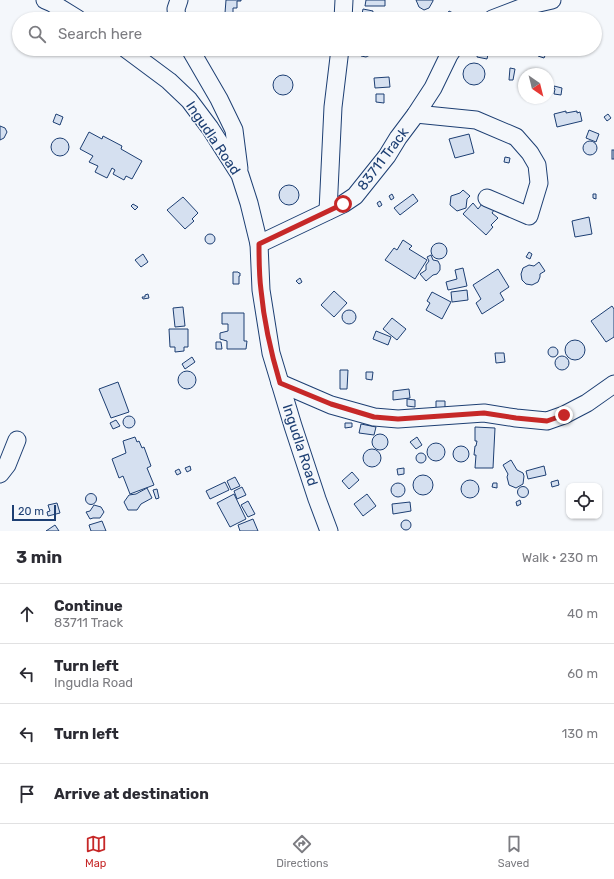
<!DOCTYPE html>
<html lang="en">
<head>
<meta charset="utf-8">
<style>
  body { margin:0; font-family:Rubik,sans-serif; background:#f7f7f7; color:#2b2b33 }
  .controls { position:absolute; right:12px; bottom:12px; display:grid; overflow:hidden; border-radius:8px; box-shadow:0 1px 3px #0004 }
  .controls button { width:36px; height:36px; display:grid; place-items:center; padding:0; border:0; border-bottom:1px solid #e1e1e2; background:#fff; color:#2b2b33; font:20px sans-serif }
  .compass { position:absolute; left:518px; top:68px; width:36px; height:36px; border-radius:50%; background:#fff; box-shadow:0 1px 3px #0004; rotate:145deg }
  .scale { position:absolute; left:12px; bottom:10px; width:44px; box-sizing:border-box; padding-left:4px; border:2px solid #1d3f73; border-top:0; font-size:11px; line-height:14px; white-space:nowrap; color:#1d3f73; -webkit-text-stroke:3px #f4f7fb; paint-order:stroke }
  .stop { position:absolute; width:12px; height:12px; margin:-9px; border:3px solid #c62828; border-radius:50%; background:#fff }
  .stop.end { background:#c62828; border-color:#fff; box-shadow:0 1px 4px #0008 }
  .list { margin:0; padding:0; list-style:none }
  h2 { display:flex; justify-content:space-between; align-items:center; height:52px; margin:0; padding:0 16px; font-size:17px }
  h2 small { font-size:13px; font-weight:400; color:#7c7c81 }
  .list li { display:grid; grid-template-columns:26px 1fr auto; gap:12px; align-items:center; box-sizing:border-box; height:60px; padding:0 16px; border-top:1px solid #e1e1e2 }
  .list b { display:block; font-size:15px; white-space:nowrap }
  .list p { margin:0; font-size:13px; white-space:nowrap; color:#7c7c81 }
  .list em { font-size:13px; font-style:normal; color:#7c7c81 }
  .icon { flex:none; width:22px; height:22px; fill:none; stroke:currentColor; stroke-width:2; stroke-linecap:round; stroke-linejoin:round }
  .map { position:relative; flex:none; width:614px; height:531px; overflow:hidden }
  .search { position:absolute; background:#fff; box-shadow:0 1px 3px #0004; left:12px; right:12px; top:12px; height:44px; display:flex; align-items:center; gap:10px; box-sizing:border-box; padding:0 14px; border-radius:22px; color:#7c7c81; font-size:15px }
  .sheet { height:292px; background:#fff }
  nav { display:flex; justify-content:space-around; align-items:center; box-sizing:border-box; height:56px; border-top:1px solid #e1e1e2; background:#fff; font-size:11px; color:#7c7c81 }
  nav a { display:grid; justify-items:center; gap:2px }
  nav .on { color:#c62828 }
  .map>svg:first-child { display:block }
  .building { fill:#d5e0f0; stroke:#1d3f73 }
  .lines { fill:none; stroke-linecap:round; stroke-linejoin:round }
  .minor-casing { stroke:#1d3f73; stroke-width:19 }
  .minor { stroke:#f4f7fb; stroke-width:17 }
  .route { stroke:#c62828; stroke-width:5 }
  .labels { text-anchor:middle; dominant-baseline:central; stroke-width:3; stroke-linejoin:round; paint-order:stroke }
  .street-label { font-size:14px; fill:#1d3f73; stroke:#f4f7fb }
</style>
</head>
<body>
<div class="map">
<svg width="614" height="531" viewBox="0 0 614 531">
  <rect width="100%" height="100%" fill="#f4f7fb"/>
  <g class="building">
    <path d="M226 0H241V1H237V8H233V13H225Z"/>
    <path d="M366 0H385V6H365Z"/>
    <path d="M416 0H433V1L429 8 424 10 419 7Z"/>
    <path d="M363 9 373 11 372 19H361Z"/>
    <path d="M449 11 453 13 451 18 446 16Z"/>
    <path d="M358 49H374L372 54 366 57 361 56Z"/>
    <path d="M478 49H497L496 55 488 54 487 59 477 57Z"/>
    <path d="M541 49H548L544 58 538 56Z"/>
    <circle cx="474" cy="74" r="11"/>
    <path d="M510 68 515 69 513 80H509Z"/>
    <circle cx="283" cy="85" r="10"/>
    <path d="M389 77 390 87 375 88 374 78Z"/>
    <path d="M554 86 562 88 561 95 554 94 555 89 554 88Z"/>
    <path d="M376 94H384V103L376 102Z"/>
    <path d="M566 111V113L577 111V113L580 112 582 121 557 127 554 114Z"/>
    <path d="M56 114 63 117 60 125 53 122Z"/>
    <path d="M608 114 611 118 607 121 604 117Z"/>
    <path d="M0 126 5 128 7 132 4 138 0 140Z"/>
    <path d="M589 130 599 134 596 142 586 138Z"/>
    <path d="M89 132 102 139 103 136 122 146 121 149 142 161 132 179 126 176 124 180 113 174 115 170 112 168 107 178 95 172 98 166 89 162 93 156 80 149Z"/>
    <path d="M469 134 474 153 455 158 449 139Z"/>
    <circle cx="60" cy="147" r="9"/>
    <circle cx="590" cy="148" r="7"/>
    <rect x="612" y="150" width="2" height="9"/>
    <path d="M505 157 510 158 509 163 504 162Z"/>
    <circle cx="289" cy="195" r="10"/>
    <path d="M463 190 470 196 467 199 466 208 457 211 450 205 451 196 460 193Z"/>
    <path d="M392 194 394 198 391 200 389 196Z"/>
    <path d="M413 194 418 201 400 215 394 208Z"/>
    <path d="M593 194H596V199L593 198Z"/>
    <path d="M183 197 198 213 192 219 194 221 185 229 167 210Z"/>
    <path d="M380 201 382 205 379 207 377 203Z"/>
    <path d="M473 203 478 209 482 204 494 210 492 213 498 218 491 225 493 227 486 235 463 214Z"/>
    <path d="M133 204 138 207 135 210 131 206Z"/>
    <path d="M589 217 592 234 575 237 572 221Z"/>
    <circle cx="210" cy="239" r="5"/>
    <path d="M403 240 412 246 409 249 427 260 415 279 385 260 394 248 397 250Z"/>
    <circle cx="439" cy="251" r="8"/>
    <path d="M529 252 532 254 530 259 526 257Z"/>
    <path d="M143 254 148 262 141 267 135 260Z"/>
    <path d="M431 255 433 260 438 261 440 265V270L437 274 433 275 426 281 420 274 426 270V265L429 261 427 257Z"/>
    <path d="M539 262 545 271 540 274V277L538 282 532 285 526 284 522 280 521 274 523 268 529 265 534 266Z"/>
    <path d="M463 268 467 286 448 290 446 282 457 279 455 270Z"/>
    <path d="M498 269 509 287 500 293 504 300 482 314 476 303 481 299 473 285Z"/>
    <path d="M233 272H238L239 273H240V276H239V284H233Z"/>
    <path d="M300 278 302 282 299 284 296 281Z"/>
    <path d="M467 290 468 300 452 302 451 292Z"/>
    <path d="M334 291 347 303 334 317 321 305Z"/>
    <path d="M432 292 451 302 442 319 426 310 430 303 427 301Z"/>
    <path d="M148 294 149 298 143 299 142 297H145V295Z"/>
    <path d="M612 306 614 309V337L606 342 591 321Z"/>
    <path d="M183 307 185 326 175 327 173 308Z"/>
    <circle cx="349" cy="317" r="7"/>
    <path d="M222 313H244V341H247L246 349H227V341L220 339V333L228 331V324H222Z"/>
    <path d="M392 318 406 329 397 340 383 329Z"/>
    <path d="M169 329H188V347H184V351L175 352V347H170Z"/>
    <path d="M376 331 391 337 388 345 373 339Z"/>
    <circle cx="575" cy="350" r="10"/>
    <path d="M216 342H221L222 349H216Z"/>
    <circle cx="553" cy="352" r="5"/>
    <path d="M495 353H504L505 362 496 363Z"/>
    <circle cx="562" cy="363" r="7"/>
    <path d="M192 357 195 362 185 369 182 364Z"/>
    <path d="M340 370H348L347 389H340Z"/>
    <circle cx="187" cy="380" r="9"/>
    <path d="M366 372H373L372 380 366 379Z"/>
    <path d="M118 382 129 412 111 418 99 389Z"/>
    <path d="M409 389 410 398 393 400V391Z"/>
    <path d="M407 399 415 400V407L407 406Z"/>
    <path d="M436 401H445V409L436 408Z"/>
    <circle cx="129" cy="422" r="6"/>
    <path d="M116 420 120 426 113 429 110 423Z"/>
    <path d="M345 423H352V427L345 428Z"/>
    <path d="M361 424 376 427 374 435 359 433Z"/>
    <path d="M475 427 495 428 493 468H475L476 455H474L475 446H476L477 441H475Z"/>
    <circle cx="380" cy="442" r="8"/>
    <path d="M135 437 137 442 139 441 142 448 144 447 151 466 147 468 154 485 130 494 123 476 119 478 112 459 126 453 123 441Z"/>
    <path d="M417 437 422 445 416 449 410 442Z"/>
    <circle cx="436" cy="452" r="9"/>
    <circle cx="461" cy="454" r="8"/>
    <circle cx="372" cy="458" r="9"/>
    <circle cx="421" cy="458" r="5"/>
    <path d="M511 460 517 470 523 473 524 476 523 484 516 488 509 485 507 477 508 474 503 465Z"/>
    <path d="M190 466 191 470 187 472 185 468Z"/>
    <path d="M544 466 546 475 528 479 526 471Z"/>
    <path d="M404 468V474L398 475 397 469Z"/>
    <path d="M179 469 181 473 177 475 175 471Z"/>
    <path d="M352 472 359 480 349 489 342 481Z"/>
    <circle cx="423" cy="485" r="10"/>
    <path d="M235 477 240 486 231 490 227 481Z"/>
    <path d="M558 480 559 485 552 487 551 482Z"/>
    <circle cx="470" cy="489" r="9"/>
    <path d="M225 482 229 490 210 499 206 491Z"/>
    <circle cx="398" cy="490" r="7"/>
    <path d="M493 483H497V488L492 487Z"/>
    <circle cx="523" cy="492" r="5.5"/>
    <path d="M242 487 246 495 237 499 234 491Z"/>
    <path d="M147 488 152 498 141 504 137 510H128L124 502 129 495 136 494Z"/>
    <path d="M157 489 159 498 156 499 153 490Z"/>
    <circle cx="91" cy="499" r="5.5"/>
    <path d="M234 494 246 519 230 527 217 503Z"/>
    <path d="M367 494 376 506 363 516 354 504Z"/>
    <path d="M520 500 521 504 517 506 516 502Z"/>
    <path d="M248 501 255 514 248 517 241 505Z"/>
    <path d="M410 502 411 511 393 514 392 504Z"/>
    <path d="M57 503 60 513 48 516 47 512 50 511 48 505Z"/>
    <path d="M94 505 101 507 104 512 100 518H93L90 519 86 512 90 511Z"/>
    <path d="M253 519 258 531H240L238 525Z"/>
    <circle cx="406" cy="525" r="5"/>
    <path d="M102 521 106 531H91L89 525Z"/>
    <path d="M55 525 59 531H46Z"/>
  </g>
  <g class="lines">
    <defs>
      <g id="minor">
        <path d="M45 0 52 3 78 19"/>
        <path d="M177 19 176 9 179 0"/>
        <path d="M343 19 344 0"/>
        <path d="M492 19 526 6 552 0"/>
        <path d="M126 49 169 81 189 100 210 128 240 175 249 203 259 244 261 290 271 353 293 426 317 499 329 531"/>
        <path d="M190 49 219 99 234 130 239 169"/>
        <path d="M416 114 476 120 516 137 530 153 537 165 539 183 529 216 487 198"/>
        <path d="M328 211 333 107 340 49"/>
        <path d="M259 244 343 204 355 196 387 156 398 138 416 114 433 88 449 55 453 49"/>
        <path d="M280 383 331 405 374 417 398 419 484 413 516 418 547 421 564 415 587 403 614 384"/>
        <path d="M0 474 7 465 17 440"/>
      </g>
    </defs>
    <use href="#minor" class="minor-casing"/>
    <use href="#minor" class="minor"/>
  </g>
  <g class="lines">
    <path class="route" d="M343 204 259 244C259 260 259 275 261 290 264 322 271 353 280 383L331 404 374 417 398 419 484 413 516 418 547 421 564 415"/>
  </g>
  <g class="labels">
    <g class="street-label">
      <text transform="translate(213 138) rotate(56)">Ingudla Road</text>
      <text transform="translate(383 159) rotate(-53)">83711 Track</text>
      <text transform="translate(300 445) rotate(72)">Ingudla Road</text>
    </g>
  </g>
</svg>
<div class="controls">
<button><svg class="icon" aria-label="locate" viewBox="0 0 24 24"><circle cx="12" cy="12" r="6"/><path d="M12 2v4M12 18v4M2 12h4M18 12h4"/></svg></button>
</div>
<svg class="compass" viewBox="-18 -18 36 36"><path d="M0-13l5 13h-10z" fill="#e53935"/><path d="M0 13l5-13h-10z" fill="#7c7c81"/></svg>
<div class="scale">20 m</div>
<div class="stop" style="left:343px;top:204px"></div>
<div class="stop end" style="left:564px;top:415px"></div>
<div class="search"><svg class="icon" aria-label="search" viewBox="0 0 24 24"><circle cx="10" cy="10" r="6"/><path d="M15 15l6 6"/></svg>Search here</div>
</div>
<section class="sheet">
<h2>3 min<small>Walk · 230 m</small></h2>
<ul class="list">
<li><svg class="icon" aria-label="ahead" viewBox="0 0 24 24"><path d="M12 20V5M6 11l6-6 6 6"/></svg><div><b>Continue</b><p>83711 Track</p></div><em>40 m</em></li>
<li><svg class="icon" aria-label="left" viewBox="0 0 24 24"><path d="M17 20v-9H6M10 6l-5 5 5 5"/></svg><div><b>Turn left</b><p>Ingudla Road</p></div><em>60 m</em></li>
<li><svg class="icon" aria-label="left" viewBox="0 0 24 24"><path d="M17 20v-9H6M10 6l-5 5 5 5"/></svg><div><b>Turn left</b></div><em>130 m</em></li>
<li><svg class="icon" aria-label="arrive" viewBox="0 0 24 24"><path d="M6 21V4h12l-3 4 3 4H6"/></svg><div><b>Arrive at destination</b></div></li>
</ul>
</section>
<nav>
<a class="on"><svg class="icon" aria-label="map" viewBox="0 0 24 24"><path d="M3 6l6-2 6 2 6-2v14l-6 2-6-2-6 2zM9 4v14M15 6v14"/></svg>Map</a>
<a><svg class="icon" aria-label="directions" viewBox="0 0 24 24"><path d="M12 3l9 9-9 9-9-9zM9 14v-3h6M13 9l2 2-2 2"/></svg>Directions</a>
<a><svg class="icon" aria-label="saved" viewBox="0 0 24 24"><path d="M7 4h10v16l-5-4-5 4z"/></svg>Saved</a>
</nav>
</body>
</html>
